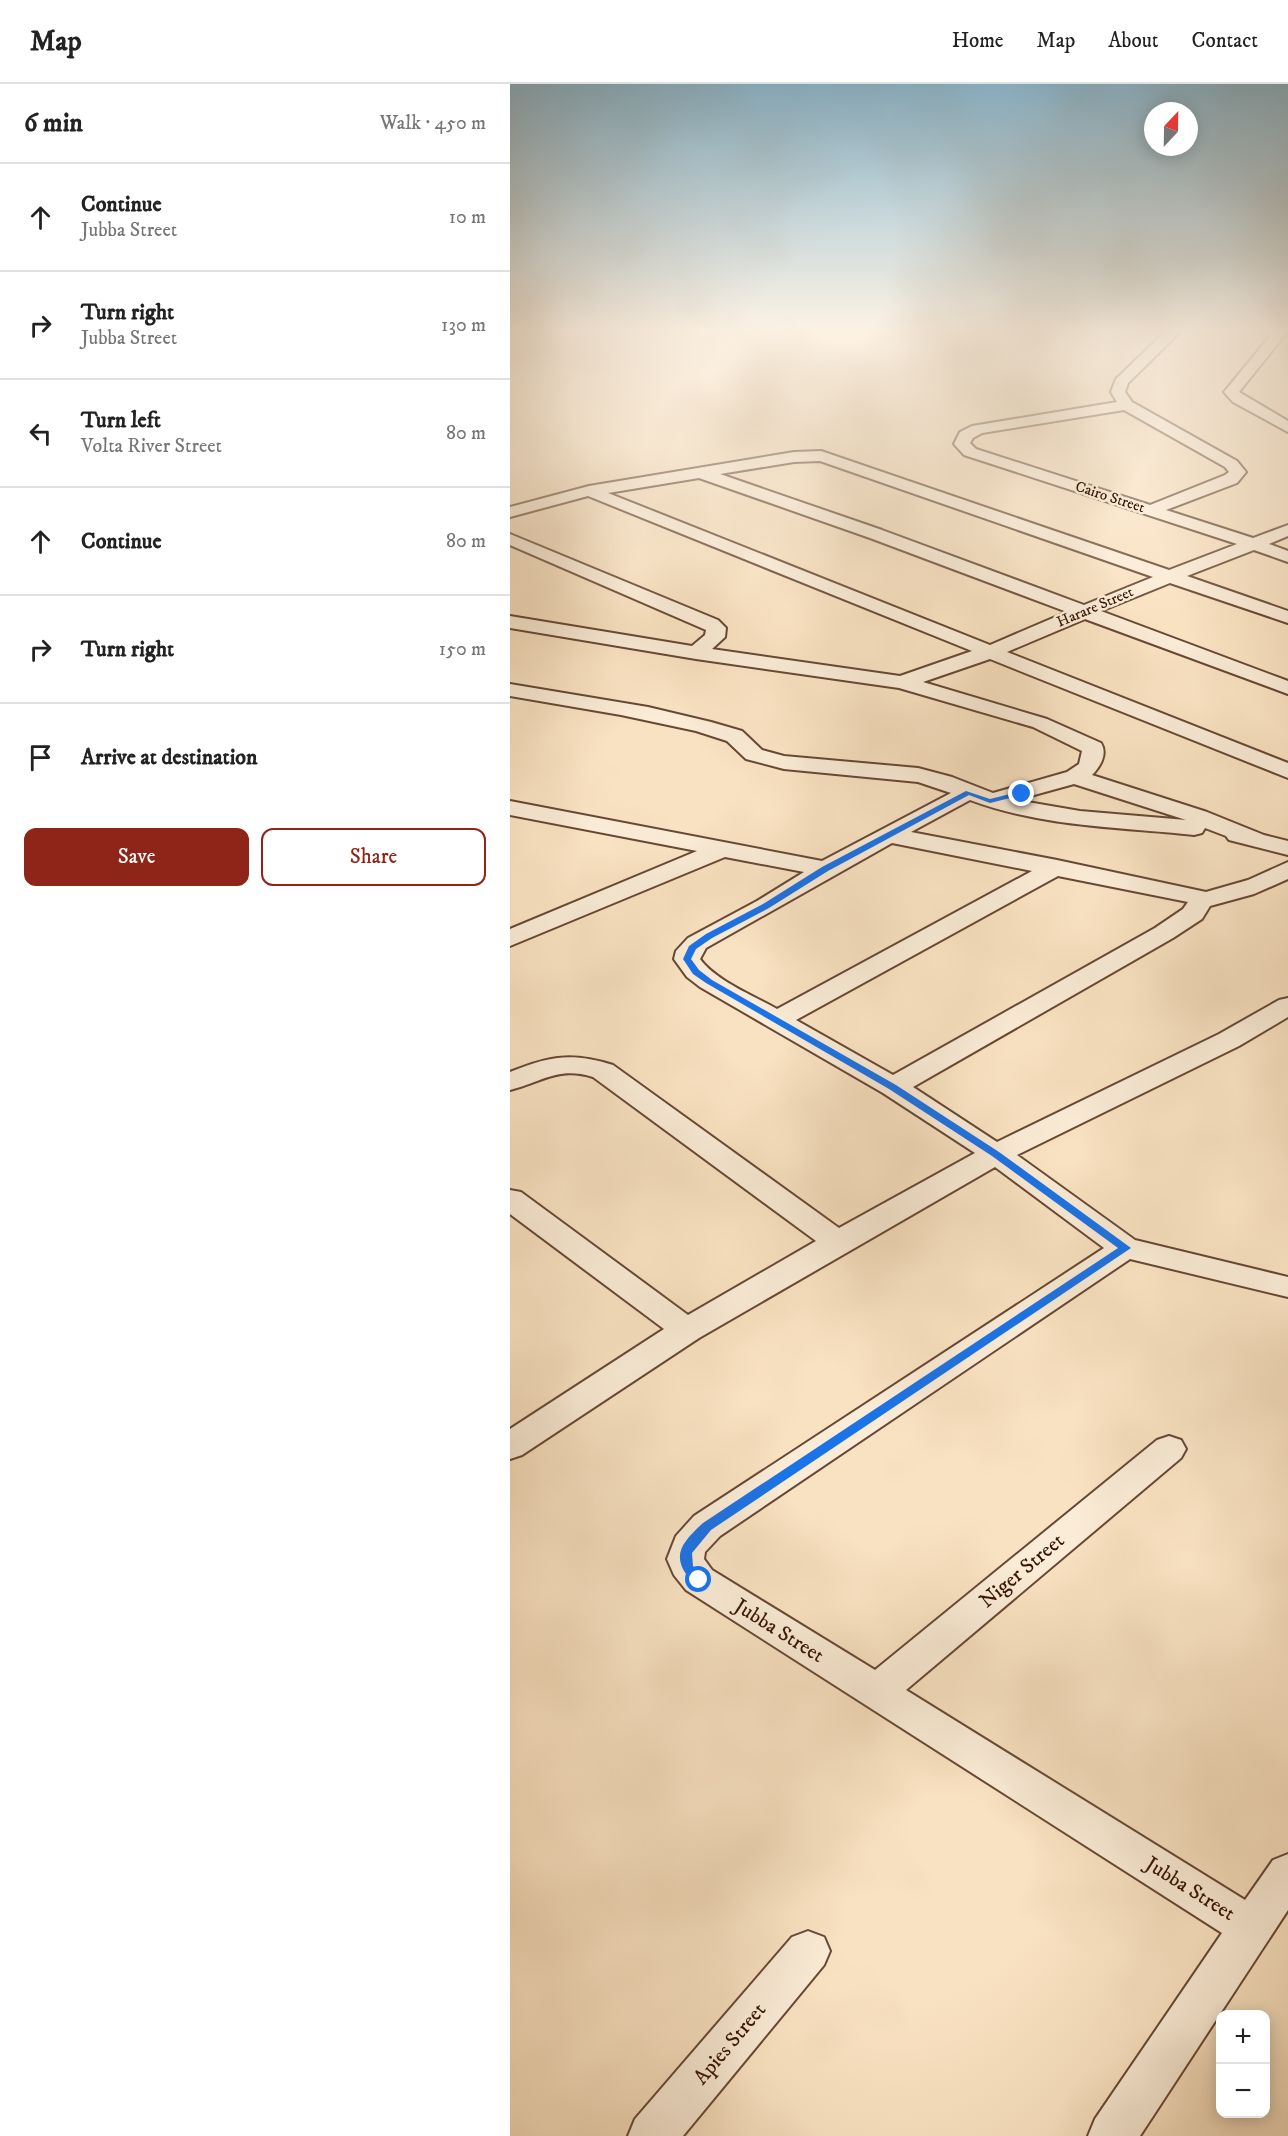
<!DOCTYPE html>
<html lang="en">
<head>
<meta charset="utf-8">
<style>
  body { margin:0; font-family:"IM FELL DW Pica",serif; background:#f6f6f6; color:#222 }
  .controls { position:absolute; right:18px; bottom:18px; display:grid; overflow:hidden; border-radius:12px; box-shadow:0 3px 15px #0003 }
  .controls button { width:54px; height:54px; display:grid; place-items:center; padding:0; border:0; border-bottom:2px solid #e0e0e0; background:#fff; color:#222; font:30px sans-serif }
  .compass { position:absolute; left:634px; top:18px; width:54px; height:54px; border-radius:50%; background:#fff; box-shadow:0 3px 15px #0003; rotate:22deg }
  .stop { position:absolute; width:18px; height:18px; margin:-14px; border:4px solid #1a73e8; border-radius:50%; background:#fff }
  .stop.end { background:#1a73e8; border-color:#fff; box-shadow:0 2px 6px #0008 }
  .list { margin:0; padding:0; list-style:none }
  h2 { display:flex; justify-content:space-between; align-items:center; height:78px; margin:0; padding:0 24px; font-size:26px }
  h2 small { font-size:20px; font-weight:400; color:#767676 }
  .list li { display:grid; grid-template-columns:39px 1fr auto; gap:18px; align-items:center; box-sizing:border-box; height:108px; padding:0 24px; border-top:2px solid #e0e0e0 }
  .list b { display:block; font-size:22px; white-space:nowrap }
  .list p { margin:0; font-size:20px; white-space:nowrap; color:#767676 }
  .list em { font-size:20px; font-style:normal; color:#767676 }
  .actions { display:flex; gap:12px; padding:18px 24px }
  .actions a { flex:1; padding:14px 0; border:2px solid #8f2418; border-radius:12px; text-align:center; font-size:21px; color:#8f2418 }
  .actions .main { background:#8f2418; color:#fff }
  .icon { flex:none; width:33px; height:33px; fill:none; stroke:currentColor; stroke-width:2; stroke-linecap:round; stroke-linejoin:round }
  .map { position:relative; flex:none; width:778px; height:2052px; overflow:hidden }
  header { display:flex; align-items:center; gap:36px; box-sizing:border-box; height:84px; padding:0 30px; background:#fff; border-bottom:2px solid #e0e0e0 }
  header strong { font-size:28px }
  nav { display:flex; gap:33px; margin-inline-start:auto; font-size:21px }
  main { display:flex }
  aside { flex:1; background:#fff }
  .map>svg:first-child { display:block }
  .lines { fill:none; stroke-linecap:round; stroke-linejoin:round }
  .minor-casing { stroke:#674834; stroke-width:4 }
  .minor { fill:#fbecd7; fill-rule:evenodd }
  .route { fill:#1a73e8 }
  .labels { text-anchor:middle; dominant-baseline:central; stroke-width:5; stroke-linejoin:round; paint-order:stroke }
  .far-street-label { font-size:15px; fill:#361505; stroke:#fbecd7 }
  .near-street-label { font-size:21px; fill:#361505; stroke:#fbecd7 }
</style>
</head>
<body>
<header>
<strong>Map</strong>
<nav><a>Home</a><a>Map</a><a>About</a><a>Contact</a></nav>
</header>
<main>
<aside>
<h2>6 min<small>Walk · 450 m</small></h2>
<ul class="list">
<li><svg class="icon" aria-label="ahead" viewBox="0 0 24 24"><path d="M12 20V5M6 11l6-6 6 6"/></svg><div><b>Continue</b><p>Jubba Street</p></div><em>10 m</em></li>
<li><svg class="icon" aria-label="right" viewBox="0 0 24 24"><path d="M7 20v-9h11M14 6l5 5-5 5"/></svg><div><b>Turn right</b><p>Jubba Street</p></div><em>130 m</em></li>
<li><svg class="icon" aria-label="left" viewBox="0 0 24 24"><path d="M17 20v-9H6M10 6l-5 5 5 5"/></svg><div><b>Turn left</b><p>Volta River Street</p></div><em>80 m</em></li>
<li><svg class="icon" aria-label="ahead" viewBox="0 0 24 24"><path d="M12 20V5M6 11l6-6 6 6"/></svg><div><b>Continue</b></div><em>80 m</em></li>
<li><svg class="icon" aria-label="right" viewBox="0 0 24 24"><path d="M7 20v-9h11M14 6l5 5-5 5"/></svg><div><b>Turn right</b></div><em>150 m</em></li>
<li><svg class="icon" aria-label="arrive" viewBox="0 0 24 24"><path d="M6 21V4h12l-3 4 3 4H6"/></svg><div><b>Arrive at destination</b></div></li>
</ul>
<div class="actions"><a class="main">Save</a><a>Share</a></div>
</aside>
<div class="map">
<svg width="778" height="2052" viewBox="0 0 778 2052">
  <rect width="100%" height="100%" fill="#f9e2c2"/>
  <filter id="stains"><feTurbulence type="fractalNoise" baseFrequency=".00333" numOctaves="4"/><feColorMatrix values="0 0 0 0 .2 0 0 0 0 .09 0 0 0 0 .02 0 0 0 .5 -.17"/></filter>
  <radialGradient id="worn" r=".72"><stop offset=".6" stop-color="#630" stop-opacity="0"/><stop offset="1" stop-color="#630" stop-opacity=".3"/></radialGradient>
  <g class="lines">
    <defs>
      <g id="minor">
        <path d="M657 246H672L618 299 615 308 622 318 727 377 736 388 727 399 656 426 743 454 778 441V452L759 460 778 467V478L744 466 677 492 778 527V539L660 499 591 527 778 597V610L575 535 497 568 778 679V694L480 575 413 598 537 635 591 659C598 670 590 683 582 691L697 728 754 751 778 757V771L719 756 716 752 695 744 692 749 684 751C609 743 532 743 460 716L401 748 547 776 696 808 738 796 778 778V795L744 810 700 822 692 835 663 854 403 1003 487 1058 709 950 769 916 778 914V933L729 962 507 1071 625 1156 778 1193V1213L620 1175 210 1452 195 1468 194 1475 202 1486 365 1586 647 1356 659 1352 671 1356 676 1365 671 1374 396 1606 735 1816 763 1776 778 1770V1826L630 2052H578L585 2035 712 1849 176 1506 164 1491 157 1475 166 1452 184 1432 594 1164 485 1083 189 1254 12 1371 0 1375V1345L154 1245 0 1130V1106L11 1108 178 1231 306 1157 83 993C48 982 32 998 0 1006V988C39 972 62 968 103 981L329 1144 465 1069 373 1009 190 903 177 893 164 875 166 867 178 854 247 817 294 788 215 773 0 862V845L187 767 0 731V717L312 777 441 709 408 698 274 685 236 675 217 657 186 647 111 631 0 612V600L138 623 201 638 232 647 252 666 274 672 408 684 442 693 483 709 557 688 569 680 572 667 523 643 389 604 186 575 0 544V532L182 562 195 551 196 546 0 461V450L208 536 216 544 215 553 202 565 390 592 462 567 78 412 0 433V423L79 402 284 368 311 367 659 486 727 460 454 371 444 360 450 348 462 342 607 318 601 308 606 295ZM614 326 715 383 719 388 715 391 640 421 466 365 460 359 463 354 472 349ZM310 377 643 493 574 521 372 446 210 390 284 378ZM189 394 360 454 557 528 480 561 98 409ZM564 700 676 736 570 727 506 716ZM382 759 522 787 267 925C244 912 205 896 190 875L196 864ZM548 792 678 818 673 825 645 844 383 991 286 936Z"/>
        <path d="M765 246 778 247 729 308 778 337V348L723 318 714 308Z"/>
        <path d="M298 1847 314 1853 320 1867 314 1881 173 2052H118L125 2035 282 1853Z"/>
      </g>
    </defs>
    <use href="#minor" class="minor-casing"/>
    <use href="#minor" class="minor"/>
  </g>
  <linearGradient id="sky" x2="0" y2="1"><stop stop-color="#8bb8d0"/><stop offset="0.46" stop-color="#fcf2e4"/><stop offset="1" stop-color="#fcf2e4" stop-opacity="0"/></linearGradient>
  <rect width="778" height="534" fill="url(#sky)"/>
  <path class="route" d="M456 707 480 715 512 707 516 710 480 719 459 711 318 787 259 824 202 854 186 865 181 875 189 886 202 896 386 1001 489 1068 621 1164 201 1446 182 1469 183 1482 195 1496 193 1500H184C160 1474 169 1461 193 1439L608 1164 482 1072 379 1005 196 899 183 890 173 875 179 862 196 850 253 820 312 783Z"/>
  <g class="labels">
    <g class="far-street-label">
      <text transform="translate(600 413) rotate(18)">Cairo Street</text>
      <text transform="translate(585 523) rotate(-23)">Harare Street</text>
    </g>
    <g class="near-street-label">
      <text transform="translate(512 1487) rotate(-40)">Niger Street</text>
      <text transform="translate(269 1547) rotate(32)">Jubba Street</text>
      <text transform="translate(680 1805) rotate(32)">Jubba Street</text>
      <text transform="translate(220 1960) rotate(-50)">Apies Street</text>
    </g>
  </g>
  <rect width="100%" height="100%" filter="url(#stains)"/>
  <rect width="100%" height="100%" fill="url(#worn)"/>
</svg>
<div class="controls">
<button>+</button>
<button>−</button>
</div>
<svg class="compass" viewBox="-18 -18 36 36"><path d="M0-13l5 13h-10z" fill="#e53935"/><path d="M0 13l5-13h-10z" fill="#767676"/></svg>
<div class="stop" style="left:189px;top:1496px"></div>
<div class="stop end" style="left:512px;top:710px"></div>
</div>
</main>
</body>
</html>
